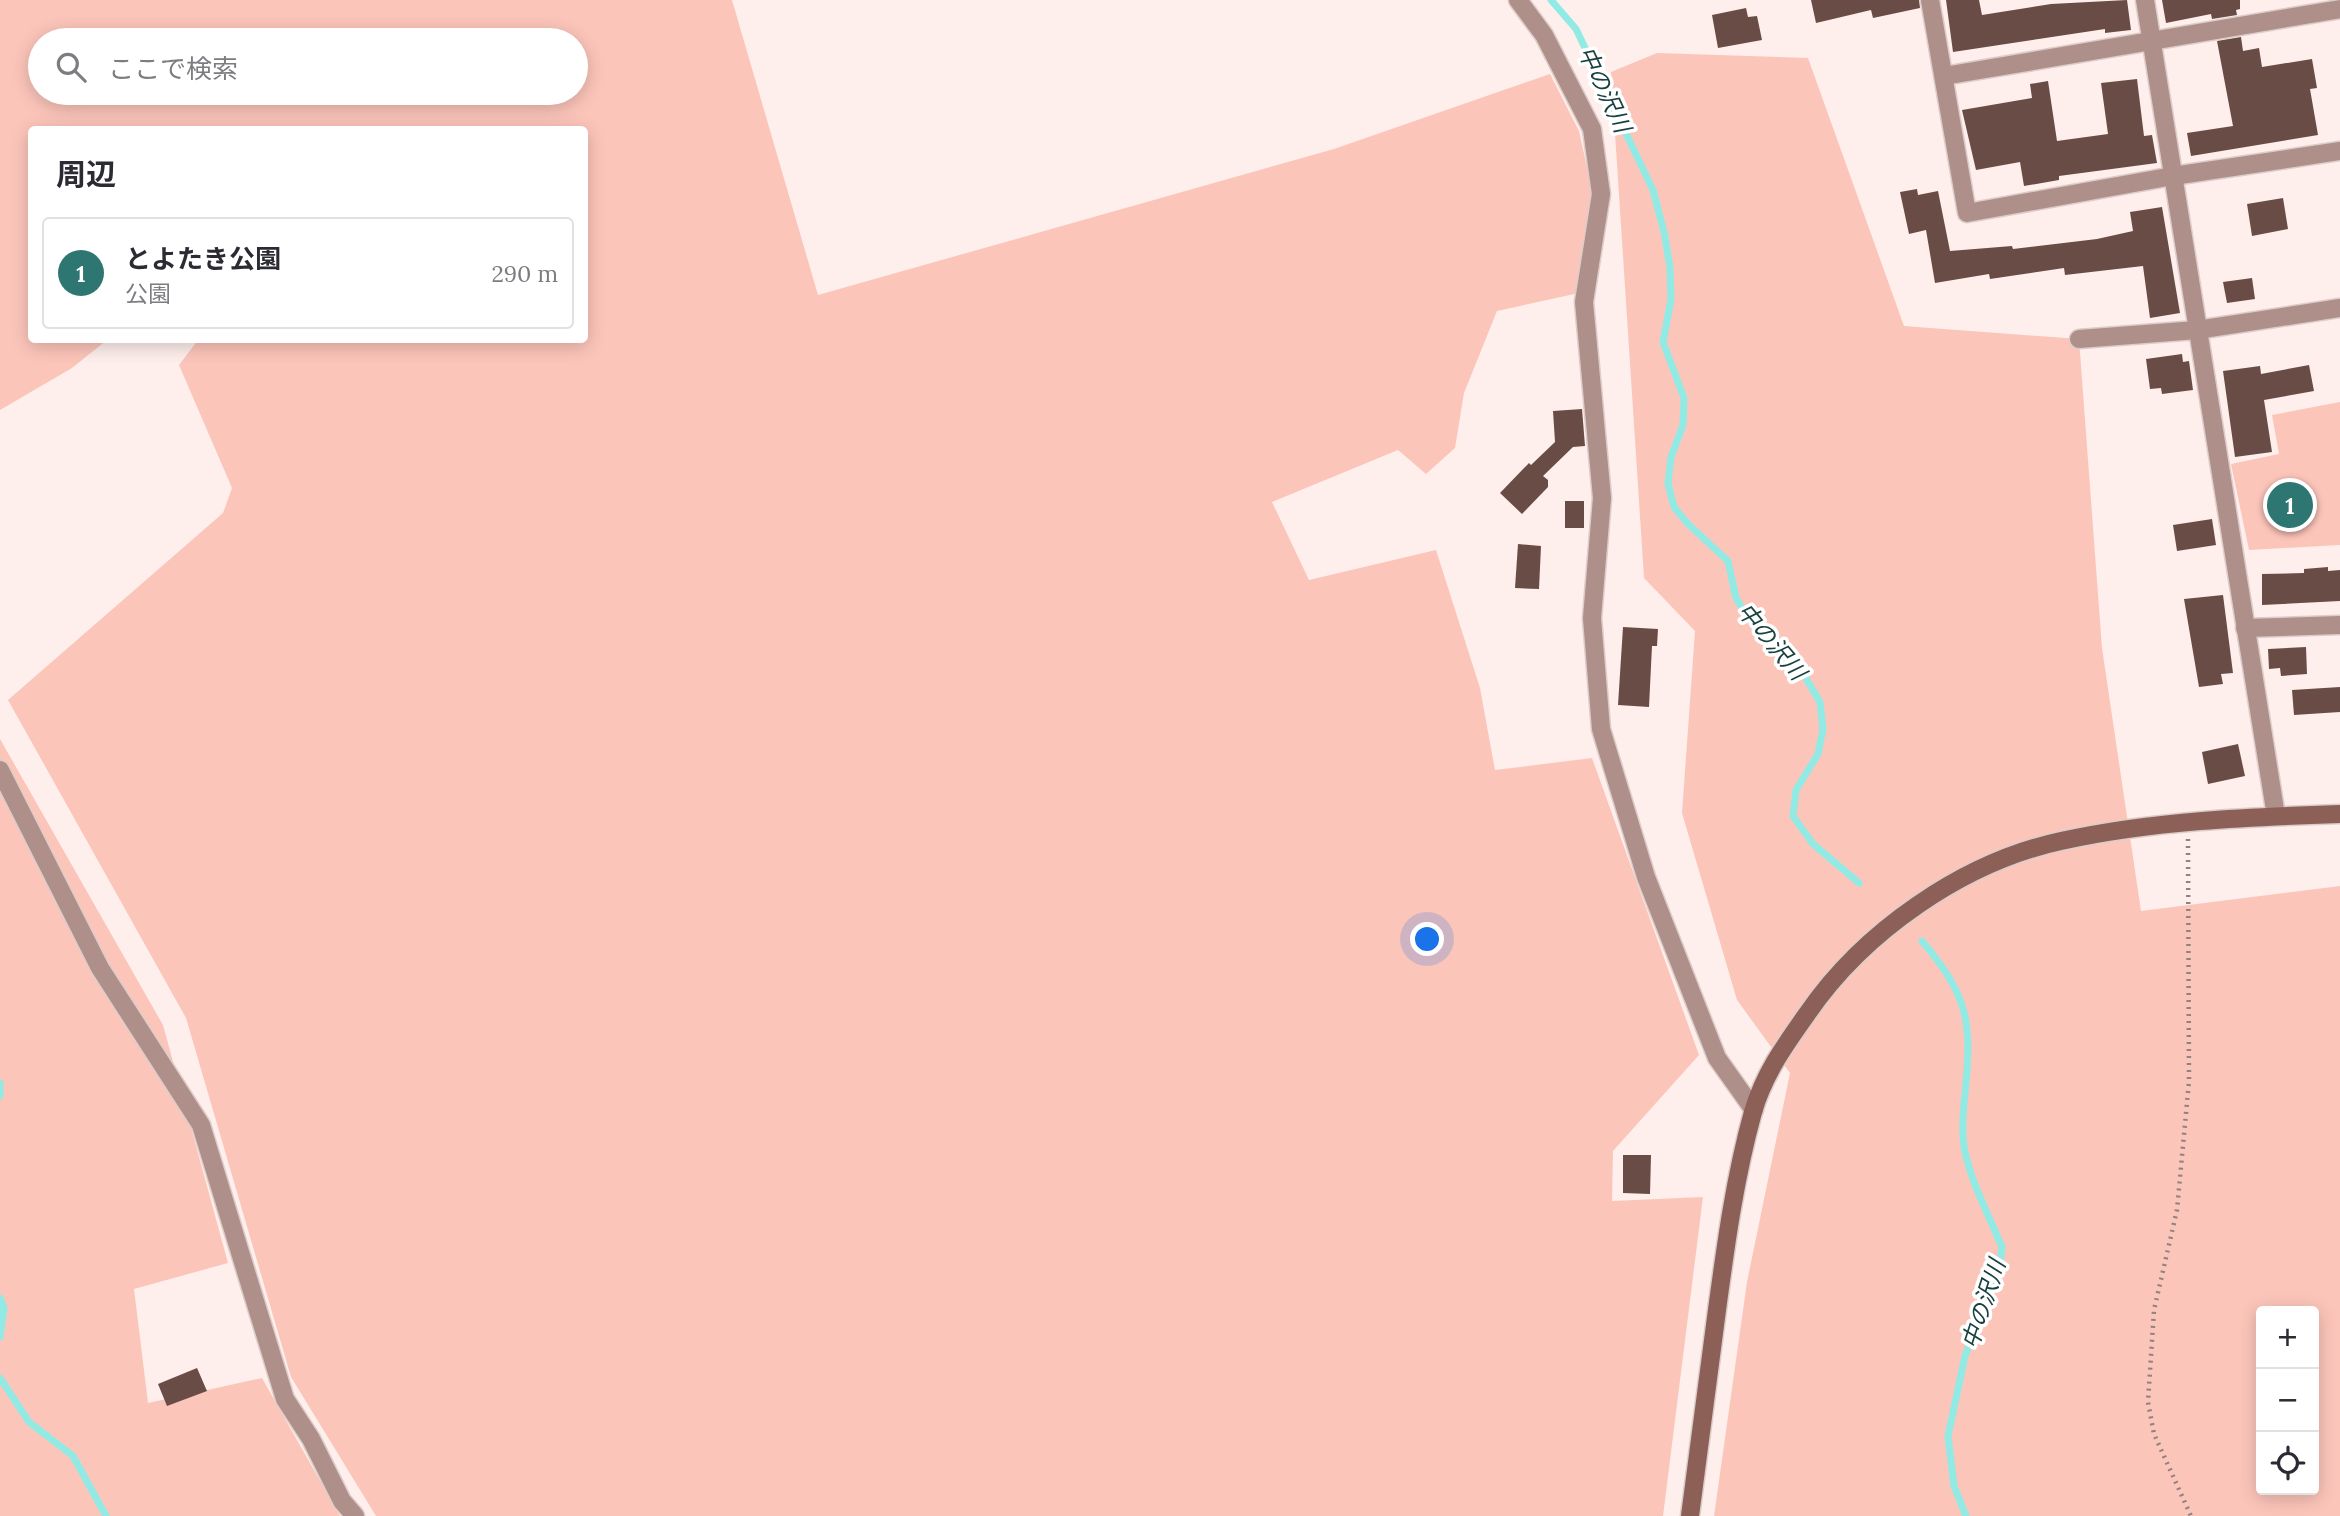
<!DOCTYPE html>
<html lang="ja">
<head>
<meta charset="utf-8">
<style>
  body { margin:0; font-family:Lora,"Noto Sans JP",serif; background:#f2f2f3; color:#2b2b33 }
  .controls { position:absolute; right:21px; bottom:21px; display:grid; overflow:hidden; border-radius:7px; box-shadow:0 4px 18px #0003 }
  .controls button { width:63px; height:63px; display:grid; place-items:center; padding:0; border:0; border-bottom:2px solid #e1e1e2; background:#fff; color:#2b2b33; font:35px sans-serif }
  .you { position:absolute; left:1428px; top:940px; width:24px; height:24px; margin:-18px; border:5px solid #fff; border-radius:50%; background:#1a73e8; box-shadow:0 0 0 10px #1a73e833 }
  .badge { display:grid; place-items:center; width:46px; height:46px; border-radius:50%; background:#2e7672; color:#fff; font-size:23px; font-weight:700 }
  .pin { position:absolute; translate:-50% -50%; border:4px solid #fff; box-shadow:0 2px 7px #0006 }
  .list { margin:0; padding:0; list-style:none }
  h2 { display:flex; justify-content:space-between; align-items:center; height:91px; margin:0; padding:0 28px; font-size:30px }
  h2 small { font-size:23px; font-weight:400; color:#7c7c81 }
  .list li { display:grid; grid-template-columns:46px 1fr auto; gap:21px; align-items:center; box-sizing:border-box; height:112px; margin:0 14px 14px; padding:0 14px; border:2px solid #e1e1e2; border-radius:7px }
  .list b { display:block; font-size:26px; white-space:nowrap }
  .list p { margin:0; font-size:23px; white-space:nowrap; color:#7c7c81 }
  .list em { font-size:23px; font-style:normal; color:#7c7c81 }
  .icon { flex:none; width:38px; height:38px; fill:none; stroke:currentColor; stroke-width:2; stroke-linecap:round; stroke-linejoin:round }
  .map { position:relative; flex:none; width:2340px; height:1516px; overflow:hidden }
  .search { position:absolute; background:#fff; box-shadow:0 4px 18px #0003; left:28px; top:28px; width:560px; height:77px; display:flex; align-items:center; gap:18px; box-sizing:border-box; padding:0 24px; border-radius:38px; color:#7c7c81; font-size:26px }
  .panel { position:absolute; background:#fff; box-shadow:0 4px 18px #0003; left:28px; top:126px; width:560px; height:217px; border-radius:7px }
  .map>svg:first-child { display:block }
  .green { fill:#fcc5ba; fill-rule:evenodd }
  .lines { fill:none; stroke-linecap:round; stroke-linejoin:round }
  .stream { stroke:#91ebe4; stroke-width:7 }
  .building { fill:#6a4c46 }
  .street-casing { stroke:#dccdca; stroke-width:21 }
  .secondary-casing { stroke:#dccdca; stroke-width:21 }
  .path { stroke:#90827f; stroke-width:4.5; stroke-dasharray:2 5; stroke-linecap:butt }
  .street { stroke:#af8f89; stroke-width:18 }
  .secondary { stroke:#8c6057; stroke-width:18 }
  .labels { text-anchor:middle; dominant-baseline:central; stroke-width:7; stroke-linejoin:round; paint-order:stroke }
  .water-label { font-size:23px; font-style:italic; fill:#18423f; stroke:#fff }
</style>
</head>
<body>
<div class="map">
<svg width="2340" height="1516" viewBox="0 0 2340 1516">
  <rect width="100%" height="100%" fill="#feefec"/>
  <g class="green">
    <path d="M0 0H732L818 295 1334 149 1550 74 1579 131 1593 195 1579 293 1497 311 1464 393 1455 448 1426 474 1398 450 1272 502 1309 580 1436 550 1480 688 1495 770 1592 758 1699 1055 1613 1151 1612 1201 1703 1197 1663 1516H376L291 1377 186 1018 8 700 223 513 232 488 179 365 198 340H584V130H32V340H107L72 368 0 410ZM40 40H576V93H40Z"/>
    <path d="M1657 53 1808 58 1904 326 2079 339 2102 648 2141 911 2340 886V1516H1714L1747 1282 1790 1073 1737 1000 1682 813 1695 631 1644 578 1611 72ZM2261 1311H2314V1490H2261Z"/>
    <path d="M2340 402V545L2249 550 2231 464 2279 454 2272 415Z"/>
    <path d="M0 739 163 1025 228 1263 134 1289 148 1403 262 1378 340 1516H0Z"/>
  </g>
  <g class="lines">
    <g class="stream">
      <path d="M1551 0 1576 29 1653 190 1664 232 1670 267 1671 299 1663 342 1684 398 1683 425 1671 457 1668 484 1674 507 1688 524 1728 561 1736 598 1748 618 1798 665 1820 702 1823 729 1818 754 1796 790 1793 816 1813 844 1859 883"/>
      <path d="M1922 941C1969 997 1972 1022 1965 1093 1963 1112 1961 1134 1965 1152 1972 1184 1989 1216 2002 1247L2000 1263 1965 1356 1948 1436 1954 1486 1966 1516"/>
      <path d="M0 1083V1096"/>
      <path d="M0 1298 4 1308 0 1337"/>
      <path d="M0 1378 29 1422 73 1456 106 1516"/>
    </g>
  </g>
  <g class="building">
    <path d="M1811 0H1919L1920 8 1873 18 1871 10 1816 23Z"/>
    <path d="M1946 0H1979L1982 15 2051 4 2127 0 2131 30 2105 33V29L1953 52Z"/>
    <path d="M2162 0H2240V9L2236 10 2237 15 2212 19 2211 14 2166 23Z"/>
    <path d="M1746 8 1748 17 1757 16 1762 40 1718 48 1712 15Z"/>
    <path d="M2241 37 2243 51 2259 48 2262 67 2312 59 2317 88 2310 89 2318 135 2191 156 2187 133 2233 126 2217 41Z"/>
    <path d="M2137 79 2144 136 2152 135 2157 163 2059 176V180L2024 186 2020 162 1976 170 1962 110 2032 98 2030 84 2048 81 2057 141 2108 134 2101 83Z"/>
    <path d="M1917 189 1918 195 1938 191 1950 251 2012 246 2013 249 2097 239 2133 231 2130 212 2162 207 2180 313 2150 318 2143 266 2065 275 2064 268 1990 279 1989 274 1935 283 1926 230 1909 234 1900 192Z"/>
    <path d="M2283 198 2288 229 2252 236 2247 204Z"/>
    <path d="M2252 278 2255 299 2227 303 2223 282Z"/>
    <path d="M2182 354 2183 362 2189 361 2193 390 2162 394 2161 388 2150 389 2146 359Z"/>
    <path d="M2309 365 2314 391 2264 400 2272 452 2235 457 2223 371 2260 366 2261 374Z"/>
    <path d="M1582 409 1585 446 1573 447 1543 476 1548 480V487L1522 514 1500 493 1529 463 1531 465 1555 442 1553 411Z"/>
    <rect x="1565" y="501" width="19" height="27"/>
    <path d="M2212 519 2216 545 2177 551 2173 525Z"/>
    <path d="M1518 544 1541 546 1539 589 1515 588Z"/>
    <path d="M2328 567V571L2340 570V601L2262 605V574L2304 573V569Z"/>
    <path d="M2223 595 2233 673 2221 674 2223 684 2199 687 2184 599Z"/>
    <path d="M1623 627 1658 629 1657 646H1652L1649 707 1618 705Z"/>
    <path d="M2306 647 2307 674 2281 676 2280 668 2269 669 2268 649Z"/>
    <path d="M2340 687V712L2294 715 2292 690Z"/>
    <path d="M2238 744 2245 776 2208 784 2202 752Z"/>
    <path d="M1623 1155H1651L1650 1194 1623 1193Z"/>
    <path d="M197 1368 207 1391 167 1406 158 1384Z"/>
  </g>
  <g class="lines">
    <defs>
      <g id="street">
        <path d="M1518 0 1544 35 1592 129 1601 194 1584 302 1602 498 1592 618 1601 729 1646 877 1717 1058 1754 1110"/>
        <path d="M1930 0 1967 213 2173 176 2340 151"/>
        <path d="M2145 0 2276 816"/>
        <path d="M1944 76 2340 9"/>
        <path d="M2079 339 2197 330 2340 308"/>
        <path d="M2245 628 2340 625"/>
        <path d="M0 770 100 968 201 1125 285 1399 311 1439 342 1501 355 1516"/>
      </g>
      <path id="secondary" d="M1690 1516C1699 1447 1708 1379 1717 1310 1726 1243 1735 1177 1753 1112 1764 1074 1785 1045 1807 1014 1863 932 1963 862 2061 841 2152 821 2247 817 2340 814"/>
    </defs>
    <use href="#street" class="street-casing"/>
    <use href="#secondary" class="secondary-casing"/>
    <path class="path" d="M2188 839 2189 1081 2177 1210 2154 1310 2148 1402 2154 1434 2191 1516"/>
    <use href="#street" class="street"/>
    <use href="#secondary" class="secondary"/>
  </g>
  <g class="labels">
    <g class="water-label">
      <text transform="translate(1605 89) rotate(65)">中の沢川</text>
      <text transform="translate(1772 641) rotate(50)">中の沢川</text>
      <text transform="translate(1983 1304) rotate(-72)">中の沢川</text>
    </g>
  </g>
</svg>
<div class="controls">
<button>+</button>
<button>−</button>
<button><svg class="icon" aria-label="locate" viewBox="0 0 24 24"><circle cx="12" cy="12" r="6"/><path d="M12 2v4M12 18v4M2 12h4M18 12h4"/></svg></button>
</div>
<div class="you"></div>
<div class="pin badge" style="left:2290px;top:505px">1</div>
<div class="search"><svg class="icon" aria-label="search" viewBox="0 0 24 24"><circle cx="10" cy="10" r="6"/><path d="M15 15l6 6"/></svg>ここで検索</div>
<section class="panel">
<h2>周辺<small></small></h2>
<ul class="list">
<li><span class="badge">1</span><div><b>とよたき公園</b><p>公園</p></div><em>290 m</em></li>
</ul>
</section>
</div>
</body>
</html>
